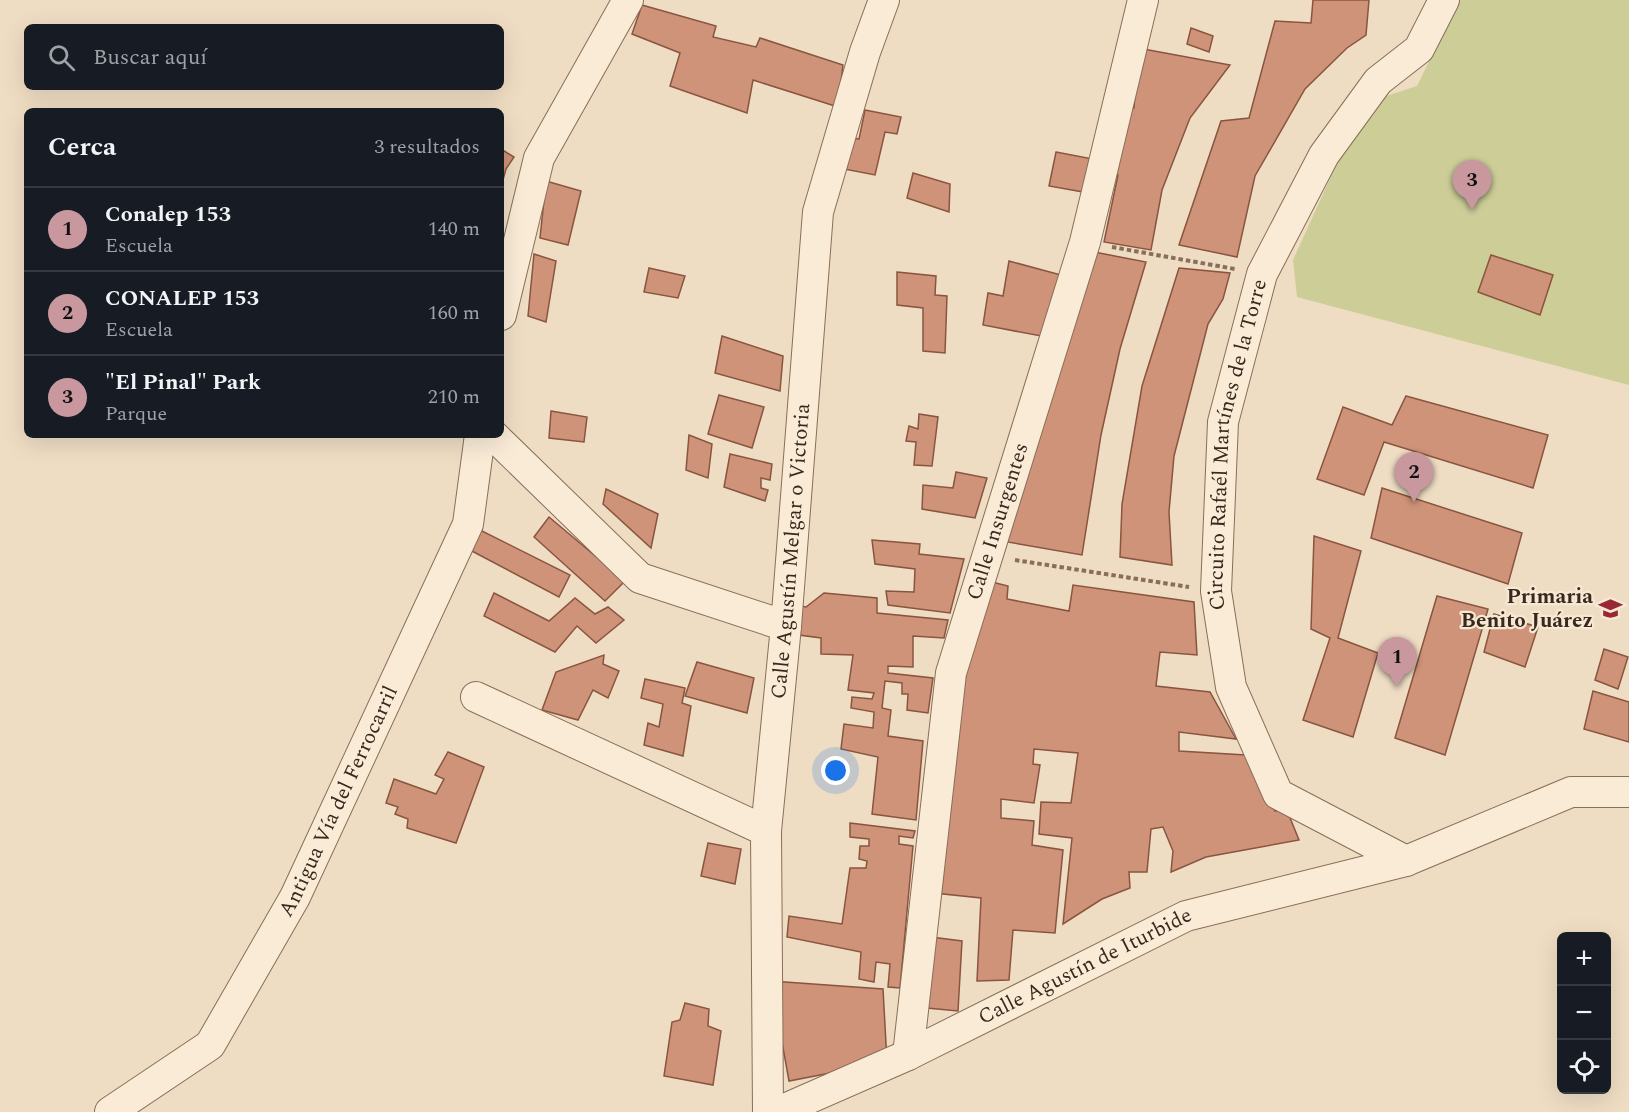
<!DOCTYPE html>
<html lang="es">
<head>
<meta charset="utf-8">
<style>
  body { margin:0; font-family:Spectral,serif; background:#20242c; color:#f1f3f6 }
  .controls { position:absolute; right:18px; bottom:18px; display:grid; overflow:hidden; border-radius:9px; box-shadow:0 6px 24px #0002 }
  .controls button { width:54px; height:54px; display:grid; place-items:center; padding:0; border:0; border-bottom:2px solid #363941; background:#171b24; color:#f1f3f6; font:30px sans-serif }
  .you { position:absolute; left:836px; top:771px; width:21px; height:21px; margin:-15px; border:4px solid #fff; border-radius:50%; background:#1a73e8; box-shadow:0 0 0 9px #1a73e833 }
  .badge { display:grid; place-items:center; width:39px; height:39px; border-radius:50%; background:#c9989f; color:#111; font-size:20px; font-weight:700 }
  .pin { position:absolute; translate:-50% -50px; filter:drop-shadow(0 2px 3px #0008) }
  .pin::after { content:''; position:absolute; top:32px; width:21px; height:18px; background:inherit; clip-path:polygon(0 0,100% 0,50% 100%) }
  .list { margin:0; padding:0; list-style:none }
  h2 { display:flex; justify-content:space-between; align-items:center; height:78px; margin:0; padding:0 24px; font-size:26px }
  h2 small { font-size:20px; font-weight:400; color:#9ea1a6 }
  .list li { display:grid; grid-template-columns:39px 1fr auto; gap:18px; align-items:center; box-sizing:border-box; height:84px; padding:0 24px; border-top:2px solid #363941 }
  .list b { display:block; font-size:22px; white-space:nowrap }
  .list p { margin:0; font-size:20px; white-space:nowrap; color:#9ea1a6 }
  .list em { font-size:20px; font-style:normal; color:#9ea1a6 }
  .icon { flex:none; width:33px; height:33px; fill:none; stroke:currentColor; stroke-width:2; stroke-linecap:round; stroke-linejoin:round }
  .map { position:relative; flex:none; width:1629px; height:1112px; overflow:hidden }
  .search { position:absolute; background:#171b24; box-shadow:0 6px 24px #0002; left:24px; top:24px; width:480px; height:66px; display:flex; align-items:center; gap:15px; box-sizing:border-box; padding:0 21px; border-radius:9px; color:#9ea1a6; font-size:22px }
  .panel { position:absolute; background:#171b24; box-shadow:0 6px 24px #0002; left:24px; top:108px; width:480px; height:330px; border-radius:9px }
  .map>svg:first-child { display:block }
  .green { fill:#cccd97 }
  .building { fill:#ce9378; stroke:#89553f; stroke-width:1.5 }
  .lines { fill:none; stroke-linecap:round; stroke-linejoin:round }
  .street-casing { stroke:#896e59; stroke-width:32 }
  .path { stroke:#896e59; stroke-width:4; stroke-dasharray:4.5 3; stroke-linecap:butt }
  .street { stroke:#f9ebd6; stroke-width:30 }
  .labels { text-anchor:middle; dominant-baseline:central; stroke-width:4.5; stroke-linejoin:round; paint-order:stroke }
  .street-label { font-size:21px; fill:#39281e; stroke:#f6e8d3 }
  .poi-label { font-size:21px; font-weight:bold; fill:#39281e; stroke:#f6e8d3; text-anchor:end }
</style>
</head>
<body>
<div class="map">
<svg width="1629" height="1112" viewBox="0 0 1629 1112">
  <rect width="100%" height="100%" fill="#efddc3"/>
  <path class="green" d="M1459 0H1629V385L1297 297 1293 260 1338 161 1386 96 1417 86Z"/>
  <g class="building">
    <path d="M1313 0H1369L1366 35 1347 48 1305 89 1255 176 1237 257 1179 245 1221 121 1249 118 1275 21 1311 23Z"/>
    <path d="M642 5 716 26 713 37 756 47 760 38 843 65 838 107 753 80 747 113 670 86 680 53 632 34Z"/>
    <path d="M1191 28 1213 36 1209 52 1187 44Z"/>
    <path d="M1138 48 1230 65 1190 118 1162 190 1151 250 1104 242 1118 175 1104 165 1119 107 1134 108Z"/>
    <path d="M865 110 901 117 897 134 885 132 875 175 844 169 851 138 859 139Z"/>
    <path d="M501 149 514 157 506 169 501 187Z"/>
    <path d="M1056 152 1093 159 1089 193 1049 186Z"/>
    <path d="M913 173 950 184 949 212 907 198Z"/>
    <path d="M546 181 581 191 568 245 540 238Z"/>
    <path d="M1089 251 1146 262 1120 349 1101 435 1082 555 1002 541Z"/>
    <path d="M534 254 556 261 546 322 528 316Z"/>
    <path d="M1491 255 1553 275 1540 315 1478 292Z"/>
    <path d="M1009 261 1061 275 1041 336 983 325 988 293 1003 296Z"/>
    <path d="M649 268 685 276 678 298 644 292Z"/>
    <path d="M1179 268 1230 273 1223 299 1208 324 1174 456 1169 512 1172 565 1120 557 1122 504 1142 386Z"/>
    <path d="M897 272 936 276 935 295 947 296 945 353 923 351V308L897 305Z"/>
    <path d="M722 336 783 356 780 391 715 373Z"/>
    <path d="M719 395 764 407 752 448 708 434Z"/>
    <path d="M1406 396 1548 435 1533 488 1384 442 1364 495 1317 479 1343 407 1392 425Z"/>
    <path d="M551 411 587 417 584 442 549 438Z"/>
    <path d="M919 414 938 417 932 466 914 465 916 442 906 441 909 426 918 429Z"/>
    <path d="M689 435 712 444 708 478 686 470Z"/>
    <path d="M730 454 772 464 770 480 761 478V488L768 490 765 501 724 487Z"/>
    <path d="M956 472 987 478 975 518 922 509 923 485 953 488Z"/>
    <path d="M1382 488 1522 533 1508 584 1371 538Z"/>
    <path d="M606 489 658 514 651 548 603 504Z"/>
    <path d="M549 517 625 581 605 601 534 537Z"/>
    <path d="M476 528 570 575 559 597 470 550Z"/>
    <path d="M1314 536 1361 551 1338 638 1378 653 1353 737 1303 720 1330 638 1311 629Z"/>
    <path d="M872 540 920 544 919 554 964 559 950 613 888 605 886 591 914 592 915 569 875 564Z"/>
    <path d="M988 581 1008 586 1007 599 1069 611 1073 585 1194 602 1197 655 1160 652 1156 686 1210 692 1236 739 1179 732V751L1246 755 1275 811 1286 808 1299 840 1206 857 1171 872 1173 851 1163 827 1151 829 1147 872H1129L1130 888 1102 899 1063 924 1072 838 1039 834 1041 802 1071 803 1078 753 1034 749 1033 764 1040 765 1034 803 1001 799V818L1034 821 1032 845 1063 850 1055 933 1013 930 1009 980 977 981 981 898 934 893 966 674Z"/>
    <path d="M494 593 549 621 575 598 595 614 608 607 624 620 596 643 577 626 555 652 484 616Z"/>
    <path d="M824 593 877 598V613L948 620 944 638 913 636V667L888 666V673L933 678 928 713 907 710 908 694H902V683L885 681 882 708 891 710 888 736 923 741 916 820 872 814 878 757 841 749 844 724 873 728 874 712 851 708 852 697 872 699 874 693 848 690 853 655 821 654V638L799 635 800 606 806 607Z"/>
    <path d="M1437 596 1488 609 1445 755 1395 738Z"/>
    <path d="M1494 614 1538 627 1525 667 1484 652Z"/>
    <path d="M1604 649 1628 657 1618 689 1595 680Z"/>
    <path d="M604 655 603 664 619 671 608 698 593 690 578 720 542 710 556 672Z"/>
    <path d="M697 662 754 678 747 713 685 696Z"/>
    <path d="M645 679 685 688 682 703 691 706 683 756 644 745 648 723 659 727 663 704 641 698Z"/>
    <path d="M1593 691 1629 702V742L1584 729Z"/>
    <path d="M448 752 484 767 456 843 407 828 408 819 395 814 398 807 386 803 394 779 436 794 444 779 435 775Z"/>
    <path d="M850 823 915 831 913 838 899 836V844L913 846 900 988 888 987 890 964 876 962 874 982 859 979 861 952 787 937 789 916 842 924 850 868H866L867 861 859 859 860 846H869V839L850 837Z"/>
    <path d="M708 843 741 849 735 884 701 876Z"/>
    <path d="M931 937 962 941 958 1011 927 1008Z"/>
    <path d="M771 981 883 989 887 1062 789 1081Z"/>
    <path d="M685 1003 709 1009 708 1026 721 1031 713 1085 664 1076 672 1022 680 1020Z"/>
  </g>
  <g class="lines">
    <defs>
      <g id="street">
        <path d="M501 315 539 158 628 0"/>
        <path d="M493 435 640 578 786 626"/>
        <path d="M476 697 766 831"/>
        <path id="s1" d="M1406 861 1278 794 1231 687 1216 591 1223 422 1262 274 1324 155 1378 81 1419 49 1444 0"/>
        <path id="s2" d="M908 1055 951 673 1085 242 1143 0"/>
        <path id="s3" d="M110 1112 210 1045 295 897 468 524 480 435"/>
        <path id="s4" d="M768 1112 766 831 786 626 818 212 865 52 884 0"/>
        <path id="s5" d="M778 1112 908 1055 1186 916 1406 861 1571 792H1629"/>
      </g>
    </defs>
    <use href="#street" class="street-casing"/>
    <g class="path">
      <path d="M1112 247 1235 269"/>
      <path d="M1015 560 1189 587"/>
    </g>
    <use href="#street" class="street"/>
  </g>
  <defs>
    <symbol id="school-bare" viewBox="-9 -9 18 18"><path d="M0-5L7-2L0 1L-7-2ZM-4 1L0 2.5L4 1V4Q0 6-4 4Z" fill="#992835" stroke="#f6e8d3" stroke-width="2.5" paint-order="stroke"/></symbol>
  </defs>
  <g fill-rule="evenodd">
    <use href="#school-bare" x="1594" y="592" width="33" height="33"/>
  </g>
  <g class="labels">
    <g class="street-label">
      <text stroke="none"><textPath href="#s1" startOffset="507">Circuito Rafaél Martínes de la Torre</textPath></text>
      <text stroke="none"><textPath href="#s2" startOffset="543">Calle Insurgentes</textPath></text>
      <text stroke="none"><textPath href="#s4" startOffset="562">Calle Agustín Melgar o Victoria</textPath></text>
      <text stroke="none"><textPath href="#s3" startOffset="396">Antigua Vía del Ferrocarril</textPath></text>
      <text stroke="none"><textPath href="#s5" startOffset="340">Calle Agustín de Iturbide</textPath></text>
    </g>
    <g class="poi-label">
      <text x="1593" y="597">Primaria<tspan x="1593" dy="24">Benito Juárez</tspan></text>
    </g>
  </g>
</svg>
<div class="controls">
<button>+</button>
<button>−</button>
<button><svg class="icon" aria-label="locate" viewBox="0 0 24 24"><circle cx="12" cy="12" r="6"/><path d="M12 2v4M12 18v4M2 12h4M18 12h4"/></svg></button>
</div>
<div class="you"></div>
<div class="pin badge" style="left:1397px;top:687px">1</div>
<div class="pin badge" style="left:1414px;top:502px">2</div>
<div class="pin badge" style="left:1472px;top:210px">3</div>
<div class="search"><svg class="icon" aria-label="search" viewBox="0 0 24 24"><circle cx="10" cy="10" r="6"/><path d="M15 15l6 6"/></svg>Buscar aquí</div>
<section class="panel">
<h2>Cerca<small>3 resultados</small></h2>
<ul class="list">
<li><span class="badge">1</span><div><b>Conalep 153</b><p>Escuela</p></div><em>140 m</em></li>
<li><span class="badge">2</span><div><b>CONALEP 153</b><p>Escuela</p></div><em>160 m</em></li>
<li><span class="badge">3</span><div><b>&quot;El Pinal&quot; Park</b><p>Parque</p></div><em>210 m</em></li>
</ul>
</section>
</div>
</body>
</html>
